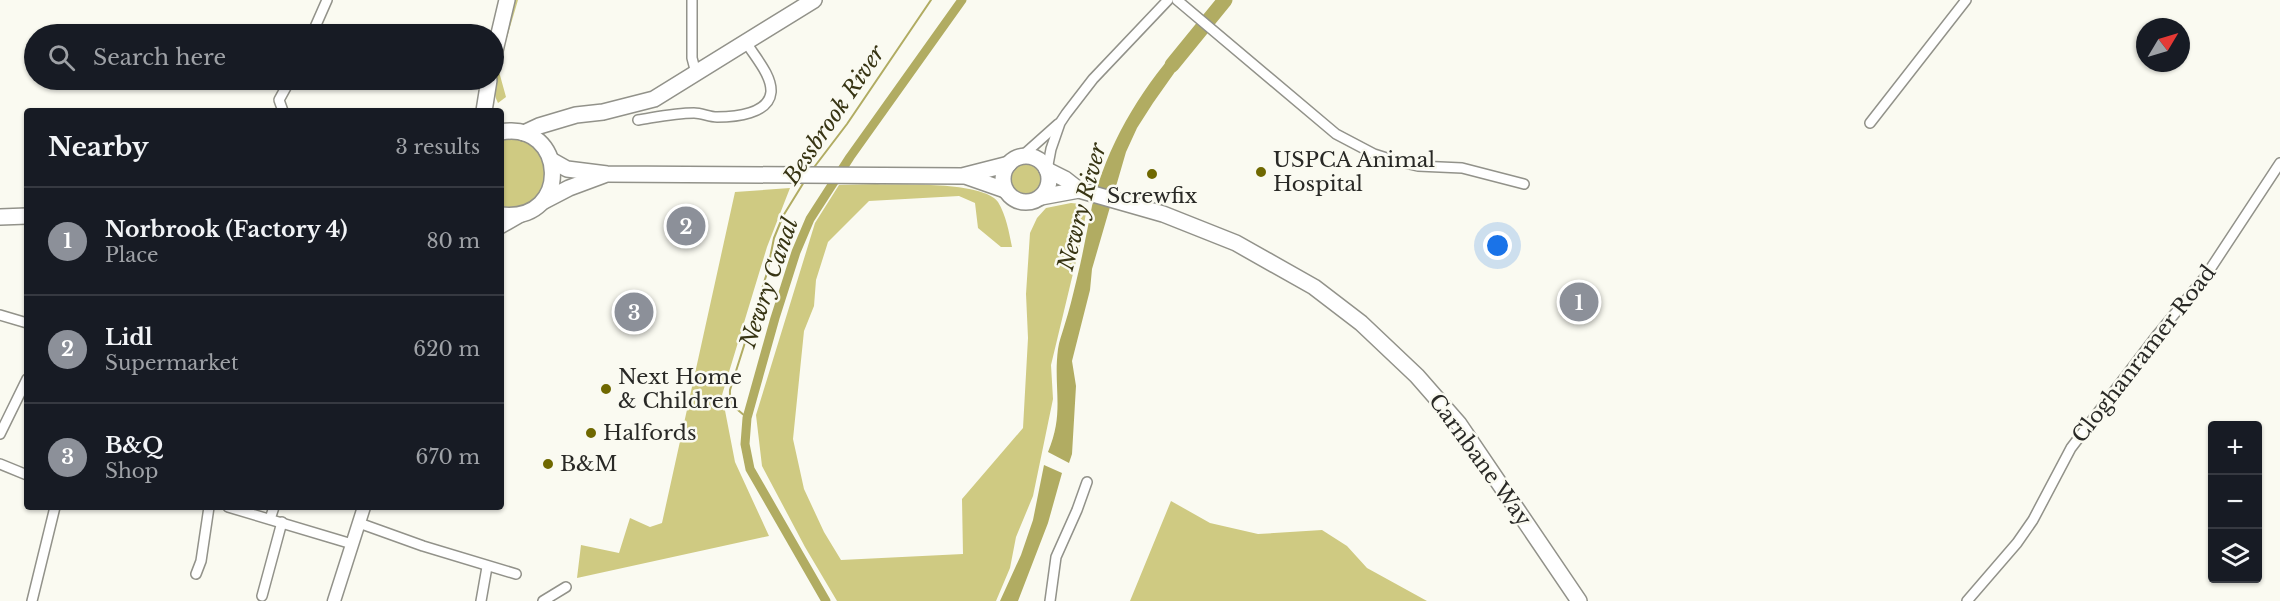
<!DOCTYPE html>
<html lang="en">
<head>
<meta charset="utf-8">
<style>
  body { margin:0; font-family:"Libre Baskerville",serif; background:#242831; color:#f1f3f6 }
  .controls { position:absolute; right:18px; bottom:18px; display:grid; overflow:hidden; border-radius:6px; box-shadow:0 2px 4px #0004 }
  .controls button { width:54px; height:54px; display:grid; place-items:center; padding:0; border:0; border-bottom:2px solid #363941; background:#171b24; color:#f1f3f6; font:30px sans-serif }
  .compass { position:absolute; left:2136px; top:18px; width:54px; height:54px; border-radius:50%; background:#171b24; box-shadow:0 2px 4px #0004; rotate:52deg }
  .you { position:absolute; left:1498px; top:246px; width:21px; height:21px; margin:-15px; border:4px solid #fff; border-radius:50%; background:#1a73e8; box-shadow:0 0 0 9px #1a73e833 }
  .badge { display:grid; place-items:center; width:39px; height:39px; border-radius:50%; background:#8c9099; color:#fff; font-size:20px; font-weight:700 }
  .pin { position:absolute; translate:-50% -50%; border:3px solid #fff; box-shadow:0 2px 6px #0006 }
  .list { margin:0; padding:0; list-style:none }
  h2 { display:flex; justify-content:space-between; align-items:center; height:78px; margin:0; padding:0 24px; font-size:26px }
  h2 small { font-size:20px; font-weight:400; color:#9ea1a6 }
  .list li { display:grid; grid-template-columns:39px 1fr auto; gap:18px; align-items:center; box-sizing:border-box; height:108px; padding:0 24px; border-top:2px solid #363941 }
  .list b { display:block; font-size:22px; white-space:nowrap }
  .list p { margin:0; font-size:20px; white-space:nowrap; color:#9ea1a6 }
  .list em { font-size:20px; font-style:normal; color:#9ea1a6 }
  .icon { flex:none; width:33px; height:33px; fill:none; stroke:currentColor; stroke-width:2; stroke-linecap:round; stroke-linejoin:round }
  .map { position:relative; flex:none; width:2280px; height:601px; overflow:hidden }
  .search { position:absolute; background:#171b24; box-shadow:0 2px 4px #0004; left:24px; top:24px; width:480px; height:66px; display:flex; align-items:center; gap:15px; box-sizing:border-box; padding:0 21px; border-radius:33px; color:#9ea1a6; font-size:22px }
  .panel { position:absolute; background:#171b24; box-shadow:0 2px 4px #0004; left:24px; top:108px; width:480px; height:402px; border-radius:6px }
  .map>svg:first-child { display:block }
  .green { fill:#cfca82 }
  .water { fill:#b1ac62 }
  .lines { fill:none; stroke-linecap:round; stroke-linejoin:round }
  .stream { stroke:#b1ac62; stroke-width:2 }
  .canal { stroke:#b1ac62; stroke-width:9 }
  .river { stroke:#b1ac62; stroke-width:15 }
  .minor-casing { stroke:#92928a; stroke-width:12 }
  .major-casing { stroke:#92928a; stroke-width:15 }
  .highway-casing { stroke:#92928a; stroke-width:18 }
  .minor { stroke:#fff; stroke-width:9 }
  .major { stroke:#fff; stroke-width:12 }
  .highway { stroke:#fff; stroke-width:15 }
  .poi-dot { fill:#6f6800; stroke:#fafaf1; stroke-width:2 }
  .labels { text-anchor:middle; dominant-baseline:central; stroke-width:5; stroke-linejoin:round; paint-order:stroke }
  .poi-label { font-size:21px; fill:#292926; stroke:#fafaf1; text-anchor:start }
  .street-label { font-size:21px; fill:#292926; stroke:#fafaf1 }
  .water-label { font-size:22px; font-style:italic; fill:#373413; stroke:#fafaf1 }
</style>
</head>
<body>
<div class="map">
<svg width="2280" height="601" viewBox="0 0 2280 601">
  <rect width="100%" height="100%" fill="#fafaf1"/>
  <g class="green">
    <path d="M513 0H518L498 68 506 97 498 103C485 79 506 26 513 0Z"/>
    <path d="M510 136 532 143 546 163 544 186 538 196 528 204 517 208 501 206V138Z"/>
    <circle cx="1026" cy="178" r="16"/>
    <path d="M875 184C900 185 983 181 998 202 1006 215 1009 232 1012 247H1001L978 228 975 203 959 196 869 201 828 242 816 280 814 306 804 331 793 439 804 489 824 532 841 560 963 554 962 499 1023 428 1028 338 1026 294 1030 233 1037 218 1046 208 1071 203 1081 204 1087 207 1082 236 1051 365 1053 399 1033 496 1016 537 1010 568 996 601H837L805 547 762 466 756 415 815 223 839 185Z"/>
    <path d="M790 188 767 247 722 395 735 462 769 536 577 578 581 545 619 553 630 518 650 527 662 523 735 192Z"/>
    <path d="M1171 501 1210 523 1258 534 1322 530 1347 546 1367 568 1427 601H1130Z"/>
  </g>
  <g class="water">
    <path d="M1179 47 1189 52 1153 103 1137 128 1126 152 1092 269 1090 290 1072 361 1076 386 1072 454 1069 463 1048 452C1065 412 1053 388 1058 349 1059 341 1062 334 1064 327 1069 311 1073 295 1077 278 1083 254 1087 230 1092 206 1107 146 1138 93 1179 47Z"/>
    <path d="M1044 465 1062 473 1048 523 1018 601H1000L1021 555 1033 520Z"/>
  </g>
  <g class="lines">
    <g class="stream">
      <path d="M812 170 847 124 931 0"/>
      <path d="M747 418C736 407 729 407 730 390L767 273 774 238 783 216 804 182"/>
    </g>
    <path class="canal" d="M826 601 750 469 745 444 747 418 775 318 796 252 810 219 850 157 962 0"/>
    <path class="river" d="M1172 65 1225 0"/>
    <defs>
      <g id="minor">
        <path d="M692 0V58L696 73"/>
        <path d="M1177 0 1336 134 1374 154 1396 161 1418 166 1462 168 1524 184"/>
        <path d="M312 34 327 0"/>
        <path d="M283 111 279 100 290 80"/>
        <path d="M638 120C657 117 675 113 694 113 702 113 709 117 717 117 735 117 769 114 771 92 772 75 754 56 746 42"/>
        <path d="M1870 123 1966 0"/>
        <path d="M1021 157 1058 124"/>
        <path d="M1047 170 1051 149 1060 123 1066 114 1093 79 1168 0"/>
        <path d="M0 315 27 323"/>
        <path d="M0 434 27 379"/>
        <path d="M0 464 27 475"/>
        <path d="M228 507 352 544"/>
        <path d="M270 519 274 507"/>
        <path d="M359 523 423 546 516 574"/>
        <path d="M196 574 201 561 209 507"/>
        <path d="M262 596 282 522"/>
        <path d="M32 601 55 507"/>
        <path d="M481 601 487 567"/>
        <path d="M543 601 566 587"/>
        <path d="M1050 601 1056 557 1077 510 1087 482"/>
        <path d="M1967 601 2017 543 2033 520 2071 448 2158 334 2205 277 2280 163"/>
      </g>
      <g id="major">
        <path d="M501 227 522 215"/>
        <path d="M334 601 364 507"/>
      </g>
      <g id="highway">
        <path d="M494 55 507 0"/>
        <path d="M484 111 489 80"/>
        <path d="M501 132C566 120 573 223 501 215"/>
        <path d="M524 133 539 126 576 115 603 112 654 99 814 0"/>
        <circle cx="1026" cy="179" r="23"/>
        <path d="M551 160 567 169 607 174 962 176 1009 164"/>
        <path d="M1047 170 1065 179 1079 190 1163 214 1236 243 1314 287 1361 323 1417 376 1459 424 1579 601"/>
        <path d="M965 176 1005 190"/>
        <path d="M1041 197 1079 190"/>
        <path d="M544 201 569 188 604 175"/>
        <path d="M0 217 27 216"/>
      </g>
    </defs>
    <use href="#minor" class="minor-casing"/>
    <use href="#major" class="major-casing"/>
    <use href="#highway" class="highway-casing"/>
    <use href="#minor" class="minor"/>
    <use href="#major" class="major"/>
    <use href="#highway" class="highway"/>
  </g>
  <g class="poi-dot">
    <circle cx="1261" cy="172" r="6"/>
    <circle cx="1152" cy="174" r="6"/>
    <circle cx="606" cy="389" r="6"/>
    <circle cx="591" cy="433" r="6"/>
    <circle cx="548" cy="464" r="6"/>
  </g>
  <g class="labels">
    <g class="poi-label">
      <text x="1273" y="160">USPCA Animal<tspan x="1273" dy="24">Hospital</tspan></text>
      <text x="1152" y="196" text-anchor="middle">Screwfix</text>
      <text x="618" y="377">Next Home<tspan x="618" dy="24">&amp; Children</tspan></text>
      <text x="603" y="433">Halfords</text>
      <text x="560" y="464">B&amp;M</text>
    </g>
    <g class="street-label">
      <text transform="translate(2144 354) rotate(-52)">Cloghanramer Road</text>
      <text transform="translate(1480 460) rotate(54)">Carnbane Way</text>
    </g>
    <g class="water-label">
      <text transform="translate(834 115) rotate(-56)">Bessbrook River</text>
      <text transform="translate(1082 207) rotate(-75)">Newry River</text>
      <text transform="translate(769 283) rotate(-71)">Newry Canal</text>
    </g>
  </g>
</svg>
<div class="controls">
<button>+</button>
<button>−</button>
<button><svg class="icon" aria-label="layers" viewBox="0 0 24 24"><path d="M12 4l9 5-9 5-9-5zM3 14l9 5 9-5"/></svg></button>
</div>
<svg class="compass" viewBox="-18 -18 36 36"><path d="M0-13l5 13h-10z" fill="#e53935"/><path d="M0 13l5-13h-10z" fill="#9ea1a6"/></svg>
<div class="you"></div>
<div class="pin badge" style="left:1579px;top:302px">1</div>
<div class="pin badge" style="left:686px;top:226px">2</div>
<div class="pin badge" style="left:634px;top:312px">3</div>
<div class="search"><svg class="icon" aria-label="search" viewBox="0 0 24 24"><circle cx="10" cy="10" r="6"/><path d="M15 15l6 6"/></svg>Search here</div>
<section class="panel">
<h2>Nearby<small>3 results</small></h2>
<ul class="list">
<li><span class="badge">1</span><div><b>Norbrook (Factory 4)</b><p>Place</p></div><em>80 m</em></li>
<li><span class="badge">2</span><div><b>Lidl</b><p>Supermarket</p></div><em>620 m</em></li>
<li><span class="badge">3</span><div><b>B&amp;Q</b><p>Shop</p></div><em>670 m</em></li>
</ul>
</section>
</div>
</body>
</html>
